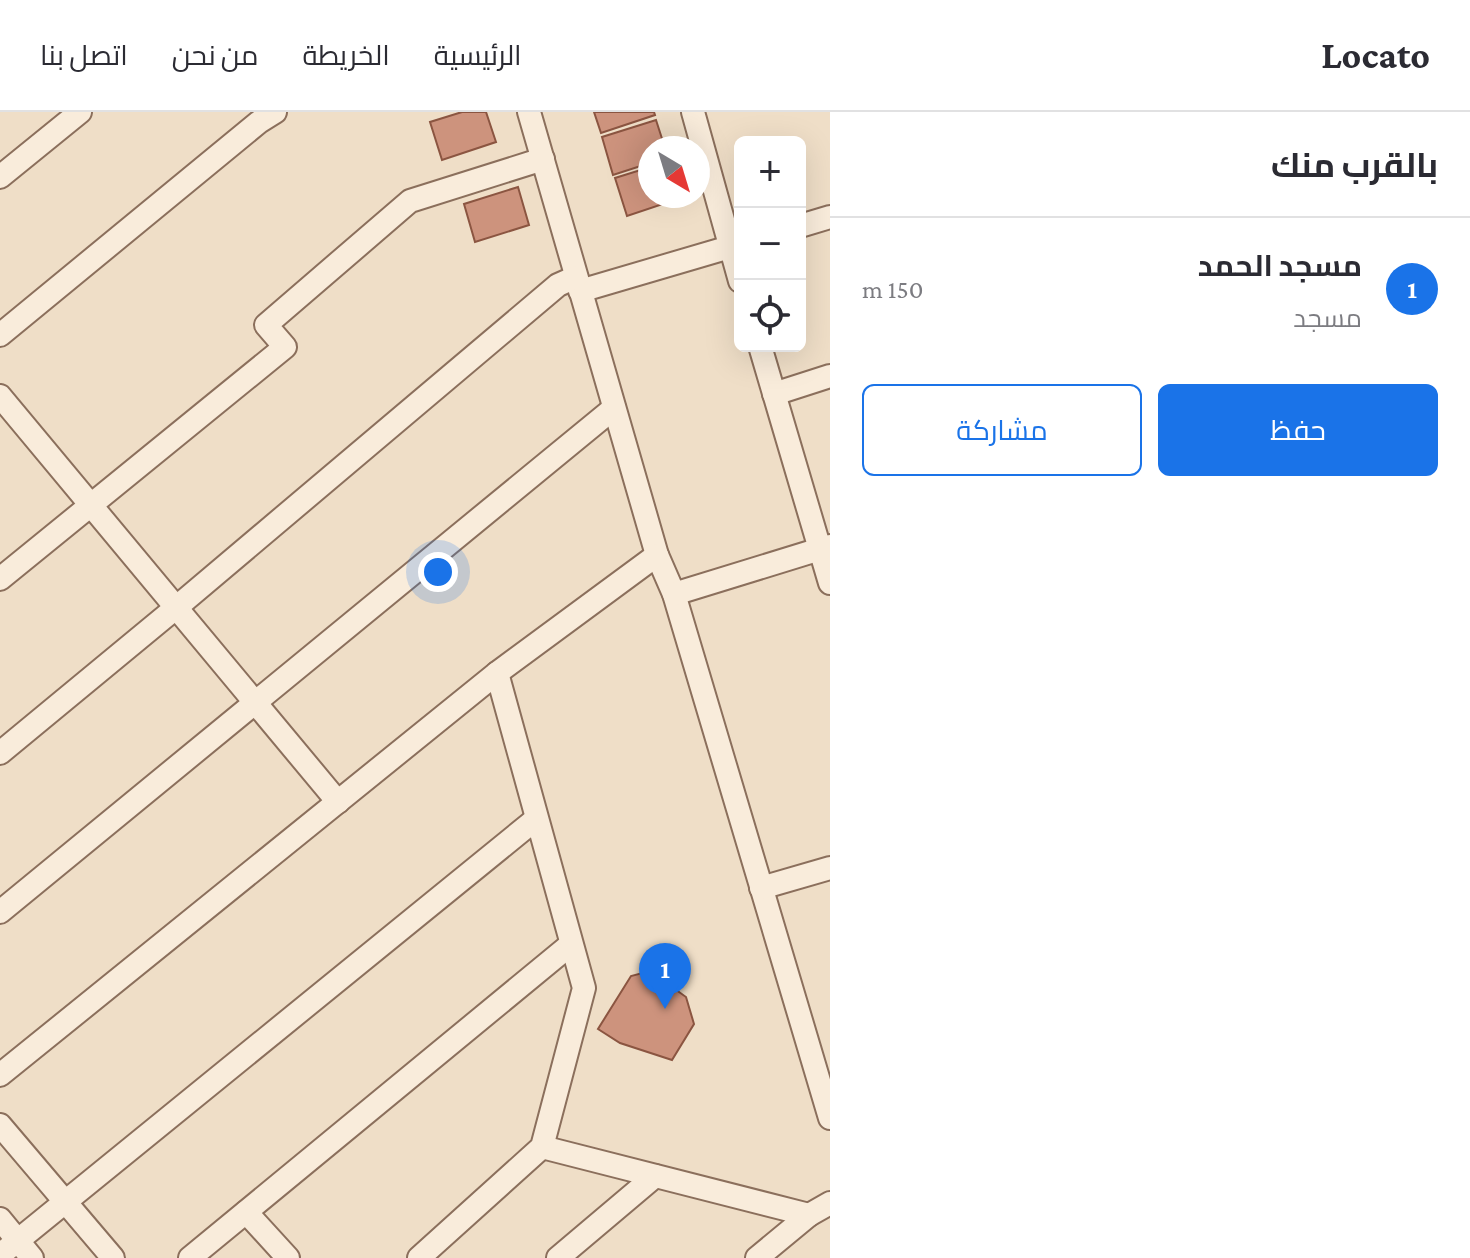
<!DOCTYPE html>
<html lang="ar">
<head>
<meta charset="utf-8">
<style>
  body { margin:0; font-family:"Crimson Pro",Cairo,serif; background:#f2f2f3; color:#2b2b33; direction:rtl }
  .controls { position:absolute; right:24px; top:24px; display:grid; overflow:hidden; border-radius:12px; box-shadow:0 8px 32px #0002 }
  .controls button { width:72px; height:72px; display:grid; place-items:center; padding:0; border:0; border-bottom:2px solid #e1e1e2; background:#fff; color:#2b2b33; font:40px sans-serif }
  .compass { position:absolute; left:638px; top:24px; width:72px; height:72px; border-radius:50%; background:#fff; box-shadow:0 8px 32px #0002; rotate:142deg }
  .you { position:absolute; left:438px; top:460px; width:28px; height:28px; margin:-20px; border:6px solid #fff; border-radius:50%; background:#1a73e8; box-shadow:0 0 0 12px #1a73e833 }
  .badge { display:grid; place-items:center; width:52px; height:52px; border-radius:50%; background:#1a73e8; color:#fff; font-size:26px; font-weight:700 }
  .pin { position:absolute; translate:-50% -66px; filter:drop-shadow(0 2px 4px #0008) }
  .pin::after { content:''; position:absolute; top:42px; width:28px; height:24px; background:inherit; clip-path:polygon(0 0,100% 0,50% 100%) }
  .list { margin:0; padding:0; list-style:none }
  h2 { display:flex; justify-content:space-between; align-items:center; height:104px; margin:0; padding:0 32px; font-size:34px }
  h2 small { font-size:26px; font-weight:400; color:#7c7c81 }
  .list li { display:grid; grid-template-columns:52px 1fr auto; gap:24px; align-items:center; box-sizing:border-box; height:144px; padding:0 32px; border-top:2px solid #e1e1e2 }
  .list b { display:block; font-size:30px; white-space:nowrap }
  .list p { margin:0; font-size:26px; white-space:nowrap; color:#7c7c81 }
  .list em { font-size:26px; font-style:normal; color:#7c7c81 }
  .actions { display:flex; gap:16px; padding:24px 32px }
  .actions a { flex:1; padding:18px 0; border:2px solid #1a73e8; border-radius:12px; text-align:center; font-size:28px; color:#1a73e8 }
  .actions .main { background:#1a73e8; color:#fff }
  .icon { flex:none; width:44px; height:44px; fill:none; stroke:currentColor; stroke-width:2; stroke-linecap:round; stroke-linejoin:round }
  .map { position:relative; flex:none; width:830px; height:1146px; overflow:hidden; direction:ltr }
  header { display:flex; align-items:center; gap:48px; box-sizing:border-box; height:112px; padding:0 40px; background:#fff; border-bottom:2px solid #e1e1e2 }
  header strong { font-size:38px }
  nav { display:flex; gap:44px; margin-inline-start:auto; font-size:28px }
  main { display:flex }
  aside { flex:1; background:#fff }
  .map>svg:first-child { display:block }
  .building { fill:#cd937d; stroke:#8b5541; stroke-width:2 }
  .lines { fill:none; stroke-linecap:round; stroke-linejoin:round }
  .minor-casing { stroke:#8b6f5c; stroke-width:26 }
  .minor { stroke:#f9ecdb; stroke-width:22 }
</style>
</head>
<body>
<header>
<strong>Locato</strong>
<nav><a>الرئيسية</a><a>الخريطة</a><a>من نحن</a><a>اتصل بنا</a></nav>
</header>
<main>
<aside>
<h2>بالقرب منك<small></small></h2>
<ul class="list">
<li><span class="badge">1</span><div><b>مسجد الحمد</b><p>مسجد</p></div><em>150 m</em></li>
</ul>
<div class="actions"><a class="main">حفظ</a><a>مشاركة</a></div>
</aside>
<div class="map">
<svg width="830" height="1146" viewBox="0 0 830 1146">
  <rect width="100%" height="100%" fill="#efdec7"/>
  <g class="building">
    <path d="M462 0H486L496 30 442 48 430 10Z"/>
    <path d="M594 0H654L655 3 601 21Z"/>
    <path d="M656 8 665 36H650V51L613 63 602 25Z"/>
    <path d="M650 55V84H680L681 86 627 104 615 66Z"/>
    <path d="M518 75 529 113 475 130 464 92Z"/>
    <path d="M650 859 686 885 694 912 672 948 620 931 598 917 631 864Z"/>
  </g>
  <g class="lines">
    <defs>
      <g id="minor">
        <path d="M529 0 657 443 674 482 830 1006"/>
        <path d="M693 0 740 169"/>
        <path d="M0 65 80 0"/>
        <path d="M800 114 830 105"/>
        <path d="M580 179 740 132"/>
        <path d="M0 223 259 10 275 0"/>
        <path d="M760 234 830 471"/>
        <path d="M774 282 830 264"/>
        <path d="M0 284 338 690"/>
        <path d="M0 467 285 235 266 213 410 89 543 47"/>
        <path d="M674 482 830 434"/>
        <path d="M0 641 178 494 558 173 576 165"/>
        <path d="M761 776 830 756"/>
        <path d="M0 800 614 296"/>
        <path d="M0 963 497 561 657 443"/>
        <path d="M0 1013 113 1146"/>
        <path d="M542 1035 809 1103"/>
        <path d="M246 1100 288 1146"/>
        <path d="M0 1107 32 1146"/>
        <path d="M0 1143 536 707"/>
        <path d="M190 1146 570 833"/>
        <path d="M419 1146 542 1035 584 876 497 561"/>
        <path d="M558 1146 655 1064"/>
        <path d="M757 1146 809 1103 830 1091"/>
      </g>
    </defs>
    <use href="#minor" class="minor-casing"/>
    <use href="#minor" class="minor"/>
  </g>
</svg>
<div class="controls">
<button>+</button>
<button>−</button>
<button><svg class="icon" aria-label="locate" viewBox="0 0 24 24"><circle cx="12" cy="12" r="6"/><path d="M12 2v4M12 18v4M2 12h4M18 12h4"/></svg></button>
</div>
<svg class="compass" viewBox="-18 -18 36 36"><path d="M0-13l5 13h-10z" fill="#e53935"/><path d="M0 13l5-13h-10z" fill="#7c7c81"/></svg>
<div class="you"></div>
<div class="pin badge" style="left:665px;top:897px">1</div>
</div>
</main>
</body>
</html>
